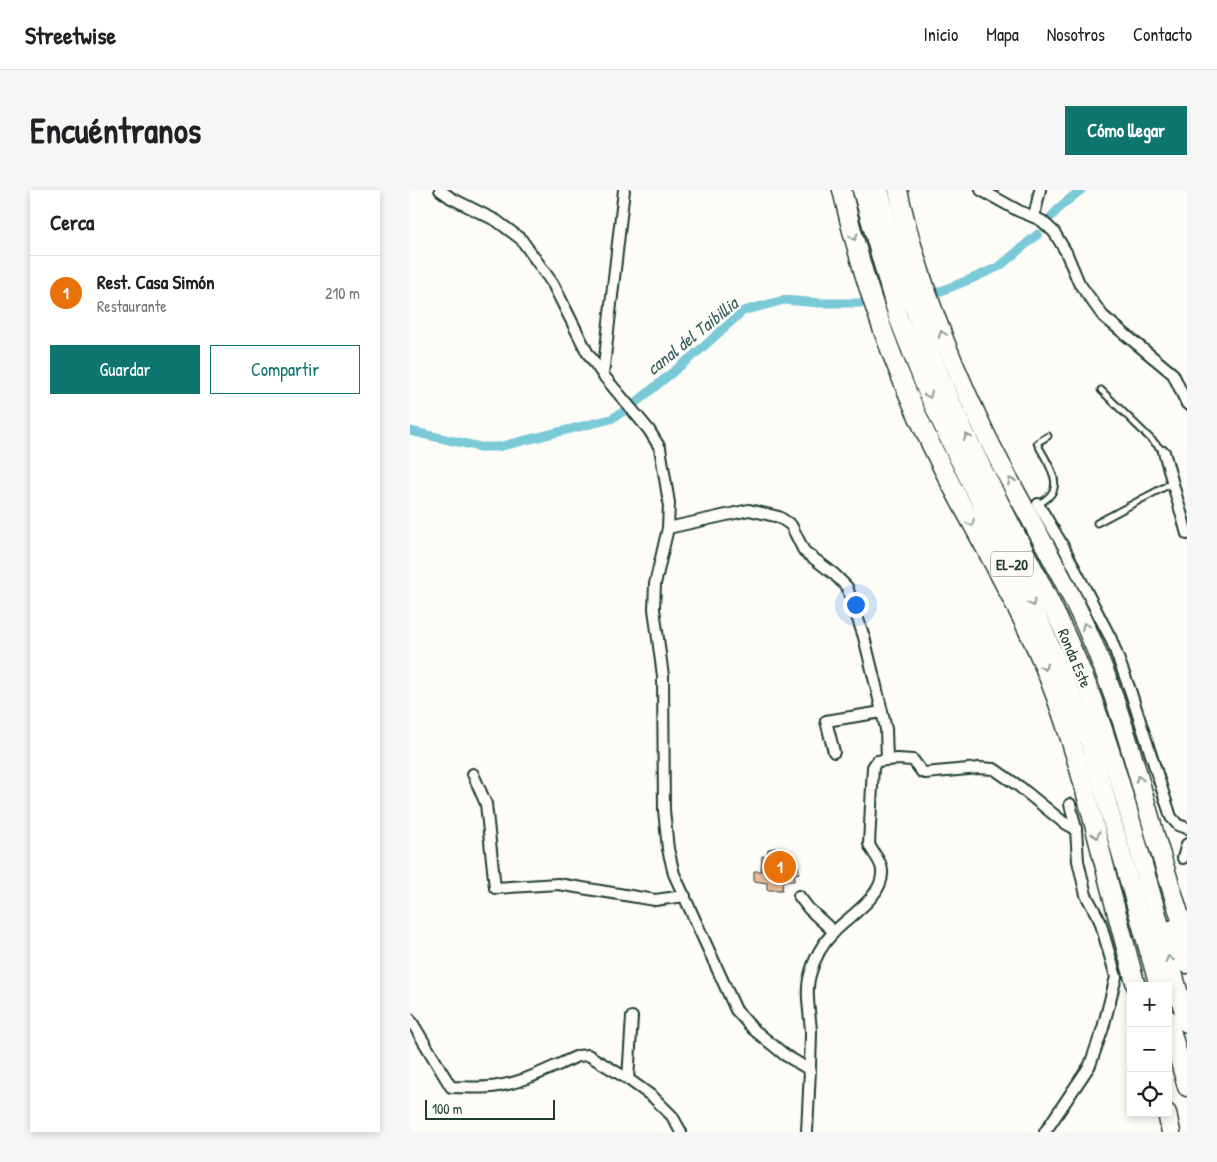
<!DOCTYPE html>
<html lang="es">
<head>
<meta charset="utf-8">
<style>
  body { margin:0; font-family:"Patrick Hand",sans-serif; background:#f6f6f6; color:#202124 }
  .controls { position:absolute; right:15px; bottom:15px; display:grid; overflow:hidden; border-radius:0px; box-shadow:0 2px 8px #0003 }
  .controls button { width:45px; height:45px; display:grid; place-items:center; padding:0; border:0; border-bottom:1px solid #e0e0e0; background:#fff; color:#202124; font:25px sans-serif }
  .scale { position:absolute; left:15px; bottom:12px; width:130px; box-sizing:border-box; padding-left:5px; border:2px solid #1f3d34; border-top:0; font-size:14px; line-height:18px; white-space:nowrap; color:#1f3d34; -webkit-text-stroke:4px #fdfcf7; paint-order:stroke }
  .you { position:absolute; left:445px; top:414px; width:18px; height:18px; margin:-12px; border:4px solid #fff; border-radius:50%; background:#1a73e8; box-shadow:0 0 0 8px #1a73e833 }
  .badge { display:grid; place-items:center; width:32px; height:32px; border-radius:50%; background:#0f766e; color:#fff; font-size:16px; font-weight:700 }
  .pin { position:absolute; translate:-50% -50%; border:2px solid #fff; box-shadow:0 1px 5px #0006 }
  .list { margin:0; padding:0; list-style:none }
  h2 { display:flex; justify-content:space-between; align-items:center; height:65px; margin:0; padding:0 20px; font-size:21px }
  h2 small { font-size:16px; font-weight:400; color:#757577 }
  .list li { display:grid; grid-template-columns:32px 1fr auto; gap:15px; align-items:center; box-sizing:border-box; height:75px; padding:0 20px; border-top:1px solid #e0e0e0 }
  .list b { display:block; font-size:19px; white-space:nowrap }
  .list p { margin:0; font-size:16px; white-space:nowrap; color:#757577 }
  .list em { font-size:16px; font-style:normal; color:#757577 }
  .actions { display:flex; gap:10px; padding:15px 20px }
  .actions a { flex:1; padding:11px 0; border:1px solid #0f766e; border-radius:0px; text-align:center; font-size:18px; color:#0f766e }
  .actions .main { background:#0f766e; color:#fff }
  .icon { flex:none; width:28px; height:28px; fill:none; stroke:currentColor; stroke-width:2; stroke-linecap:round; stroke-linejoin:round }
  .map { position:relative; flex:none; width:777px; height:942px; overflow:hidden; border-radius:0px }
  header { display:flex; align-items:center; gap:30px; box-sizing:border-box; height:70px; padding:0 25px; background:#fff; border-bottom:1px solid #e0e0e0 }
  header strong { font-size:24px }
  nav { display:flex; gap:28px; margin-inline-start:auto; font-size:18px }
  .intro { display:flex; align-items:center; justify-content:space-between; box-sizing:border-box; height:120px; padding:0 30px }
  h1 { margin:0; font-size:35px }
  .button { padding:12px 22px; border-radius:0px; background:#0f766e; color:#fff; font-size:18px; font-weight:700 }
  main { display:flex; gap:30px; padding:0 30px }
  aside { flex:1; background:#fff; border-radius:0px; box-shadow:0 2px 8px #0003 }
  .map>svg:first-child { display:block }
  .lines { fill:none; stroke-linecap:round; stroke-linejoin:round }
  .canal { stroke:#7ac9d7; stroke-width:9 }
  .building { fill:#ebbc9b; stroke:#1f3d34 }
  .lane-casing { stroke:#1f3d34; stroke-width:9 }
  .street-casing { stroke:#1f3d34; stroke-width:14 }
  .highway-casing { stroke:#1f3d34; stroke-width:21 }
  .lane { stroke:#fdfcf7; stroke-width:5 }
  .street { stroke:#fdfcf7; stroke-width:10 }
  .highway { stroke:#fdfcf7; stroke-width:18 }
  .oneway { stroke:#8e9c96 }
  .labels { text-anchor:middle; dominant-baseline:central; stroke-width:5; stroke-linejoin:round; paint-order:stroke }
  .shield { fill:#fdfcf7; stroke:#62766e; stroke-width:1 }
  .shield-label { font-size:15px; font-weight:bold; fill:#1f3d34 }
  .street-label { font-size:16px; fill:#1f3d34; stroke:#fdfcf7 }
  .water-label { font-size:18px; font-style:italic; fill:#36605d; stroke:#fdfcf7 }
</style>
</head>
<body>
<header>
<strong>Streetwise</strong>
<nav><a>Inicio</a><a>Mapa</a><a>Nosotros</a><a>Contacto</a></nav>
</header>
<div class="intro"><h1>Encuéntranos</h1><a class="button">Cómo llegar</a></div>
<main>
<aside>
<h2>Cerca<small></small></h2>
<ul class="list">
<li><span class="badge" style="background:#e8710a">1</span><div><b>Rest. Casa Simón</b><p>Restaurante</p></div><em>210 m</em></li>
</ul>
<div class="actions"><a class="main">Guardar</a><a>Compartir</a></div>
</aside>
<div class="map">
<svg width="777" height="942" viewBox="0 0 777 942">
  <rect width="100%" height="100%" fill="#fdfcf7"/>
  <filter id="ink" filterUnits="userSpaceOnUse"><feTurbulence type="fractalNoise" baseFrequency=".02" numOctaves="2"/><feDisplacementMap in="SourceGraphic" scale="10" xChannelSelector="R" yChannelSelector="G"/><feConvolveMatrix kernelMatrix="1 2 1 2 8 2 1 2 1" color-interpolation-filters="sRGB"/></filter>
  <g filter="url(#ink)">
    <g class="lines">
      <g class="canal">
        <path d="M639 29 652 15 671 0"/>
        <path d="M526 103 566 87 590 76 628 44"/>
        <path d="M224 214 291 159 333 121 374 110 409 113H455"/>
        <path d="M0 241 70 257H88L201 229 216 220"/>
      </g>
    </g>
    <path class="building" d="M371 657 372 667 379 668V673H388L389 683 385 684 384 691H373L372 700H357V693L344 691V681H351L352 666H357L358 659Z"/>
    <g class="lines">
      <defs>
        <g id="lane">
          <path d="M691 200 754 262"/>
          <path d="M628 314C660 299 638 275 627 253L638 246"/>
          <path d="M687 333 762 293"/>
        </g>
        <g id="street">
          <path d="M30 0 41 8 87 31 111 49 143 94 177 162 193 185 239 240 250 258 259 313 258 338 245 394 244 419 253 486 254 620 258 659 264 684 326 820 343 839 375 865 400 880 397 942"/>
          <path d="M571 0 609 21 624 27"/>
          <path d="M630 0 624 27 632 31 644 42 656 62 669 93 693 126 763 184 777 214"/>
          <path d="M193 185 214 0"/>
          <path d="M754 262 777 344"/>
          <path d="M628 314 653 356 701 449 720 500 761 627 768 635 777 638"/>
          <path d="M258 338 339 320 369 327 381 335 394 361 424 384 437 397 454 447 466 496 476 539 477 570"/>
          <path d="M424 562 416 531 472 522"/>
          <path d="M63 584 76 614 85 698 148 694 245 710 275 706"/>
          <path d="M773 668 777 654"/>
          <path d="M389 706 399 719 424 742"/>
          <path d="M0 829 41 897C57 897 72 899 88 896 115 892 142 877 168 866L178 865 218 889 243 907 262 926 271 942"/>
          <path d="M400 880C400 867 401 854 401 841 400 824 395 802 400 785 404 769 413 753 424 742 439 726 474 706 472 681 472 671 462 663 459 654L463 577 467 571 487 569 503 570 512 582 515 583 569 578 584 579 610 597 653 632 666 639"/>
          <path d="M218 889 222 827"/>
          <path d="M635 942 680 875 693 838 706 787 690 731 676 705 668 671 666 639 660 614"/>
        </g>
        <g id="highway">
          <path d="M432 0C454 98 488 191 534 281 566 343 602 403 630 467 654 523 670 580 685 638 698 691 712 743 726 796"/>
          <path d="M452 0 488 127 517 201 543 257 621 412 661 503 679 550 749 796"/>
          <path d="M469 0C492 92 523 179 565 264 601 338 642 409 673 485 696 542 713 601 729 660 745 718 761 775 777 833"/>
          <path d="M488 0C507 87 540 171 579 251 610 313 647 373 676 437 707 505 726 577 746 649 756 682 767 716 777 749"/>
          <path d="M763 739 777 774"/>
          <path d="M758 829 777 897"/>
          <path d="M757 923 761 942"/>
        </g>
      </defs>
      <use href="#lane" class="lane-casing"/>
      <use href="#street" class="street-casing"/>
      <use href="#highway" class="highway-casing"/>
      <use href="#lane" class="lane"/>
      <use href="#street" class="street"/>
      <use href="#highway" class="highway"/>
    </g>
    <defs><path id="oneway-chevron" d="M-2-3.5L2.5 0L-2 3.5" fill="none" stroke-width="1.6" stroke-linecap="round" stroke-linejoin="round" transform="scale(1.25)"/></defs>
    <g class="oneway">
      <use href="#oneway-chevron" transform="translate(444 47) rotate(75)"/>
      <use href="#oneway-chevron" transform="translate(532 144) rotate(-111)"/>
      <use href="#oneway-chevron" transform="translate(519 205) rotate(66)"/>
      <use href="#oneway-chevron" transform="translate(557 247) rotate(-115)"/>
      <use href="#oneway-chevron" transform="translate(601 291) rotate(-118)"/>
      <use href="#oneway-chevron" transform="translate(561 333) rotate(62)"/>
      <use href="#oneway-chevron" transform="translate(622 413) rotate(65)"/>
      <use href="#oneway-chevron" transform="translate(675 436) rotate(-115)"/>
      <use href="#oneway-chevron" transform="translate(634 477) rotate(67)"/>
      <use href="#oneway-chevron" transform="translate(729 589) rotate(-106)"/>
      <use href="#oneway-chevron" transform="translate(686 645) rotate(75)"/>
      <use href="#oneway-chevron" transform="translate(759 769) rotate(-106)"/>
    </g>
  </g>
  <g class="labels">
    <rect class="shield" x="581" y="361.5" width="42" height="25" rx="4"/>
    <g class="shield-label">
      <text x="602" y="374">EL-20</text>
    </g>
    <g class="street-label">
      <text transform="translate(665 468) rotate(67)">Ronda Este</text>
    </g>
    <g class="water-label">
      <text transform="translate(282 146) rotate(-39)">canal del Taibillia</text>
    </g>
  </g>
</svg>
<div class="controls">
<button>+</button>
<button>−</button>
<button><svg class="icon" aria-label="locate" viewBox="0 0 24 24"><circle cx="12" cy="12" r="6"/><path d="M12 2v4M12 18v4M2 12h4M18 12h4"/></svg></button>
</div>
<div class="scale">100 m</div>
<div class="you"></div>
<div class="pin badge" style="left:370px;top:677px;background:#e8710a">1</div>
</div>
</main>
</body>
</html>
